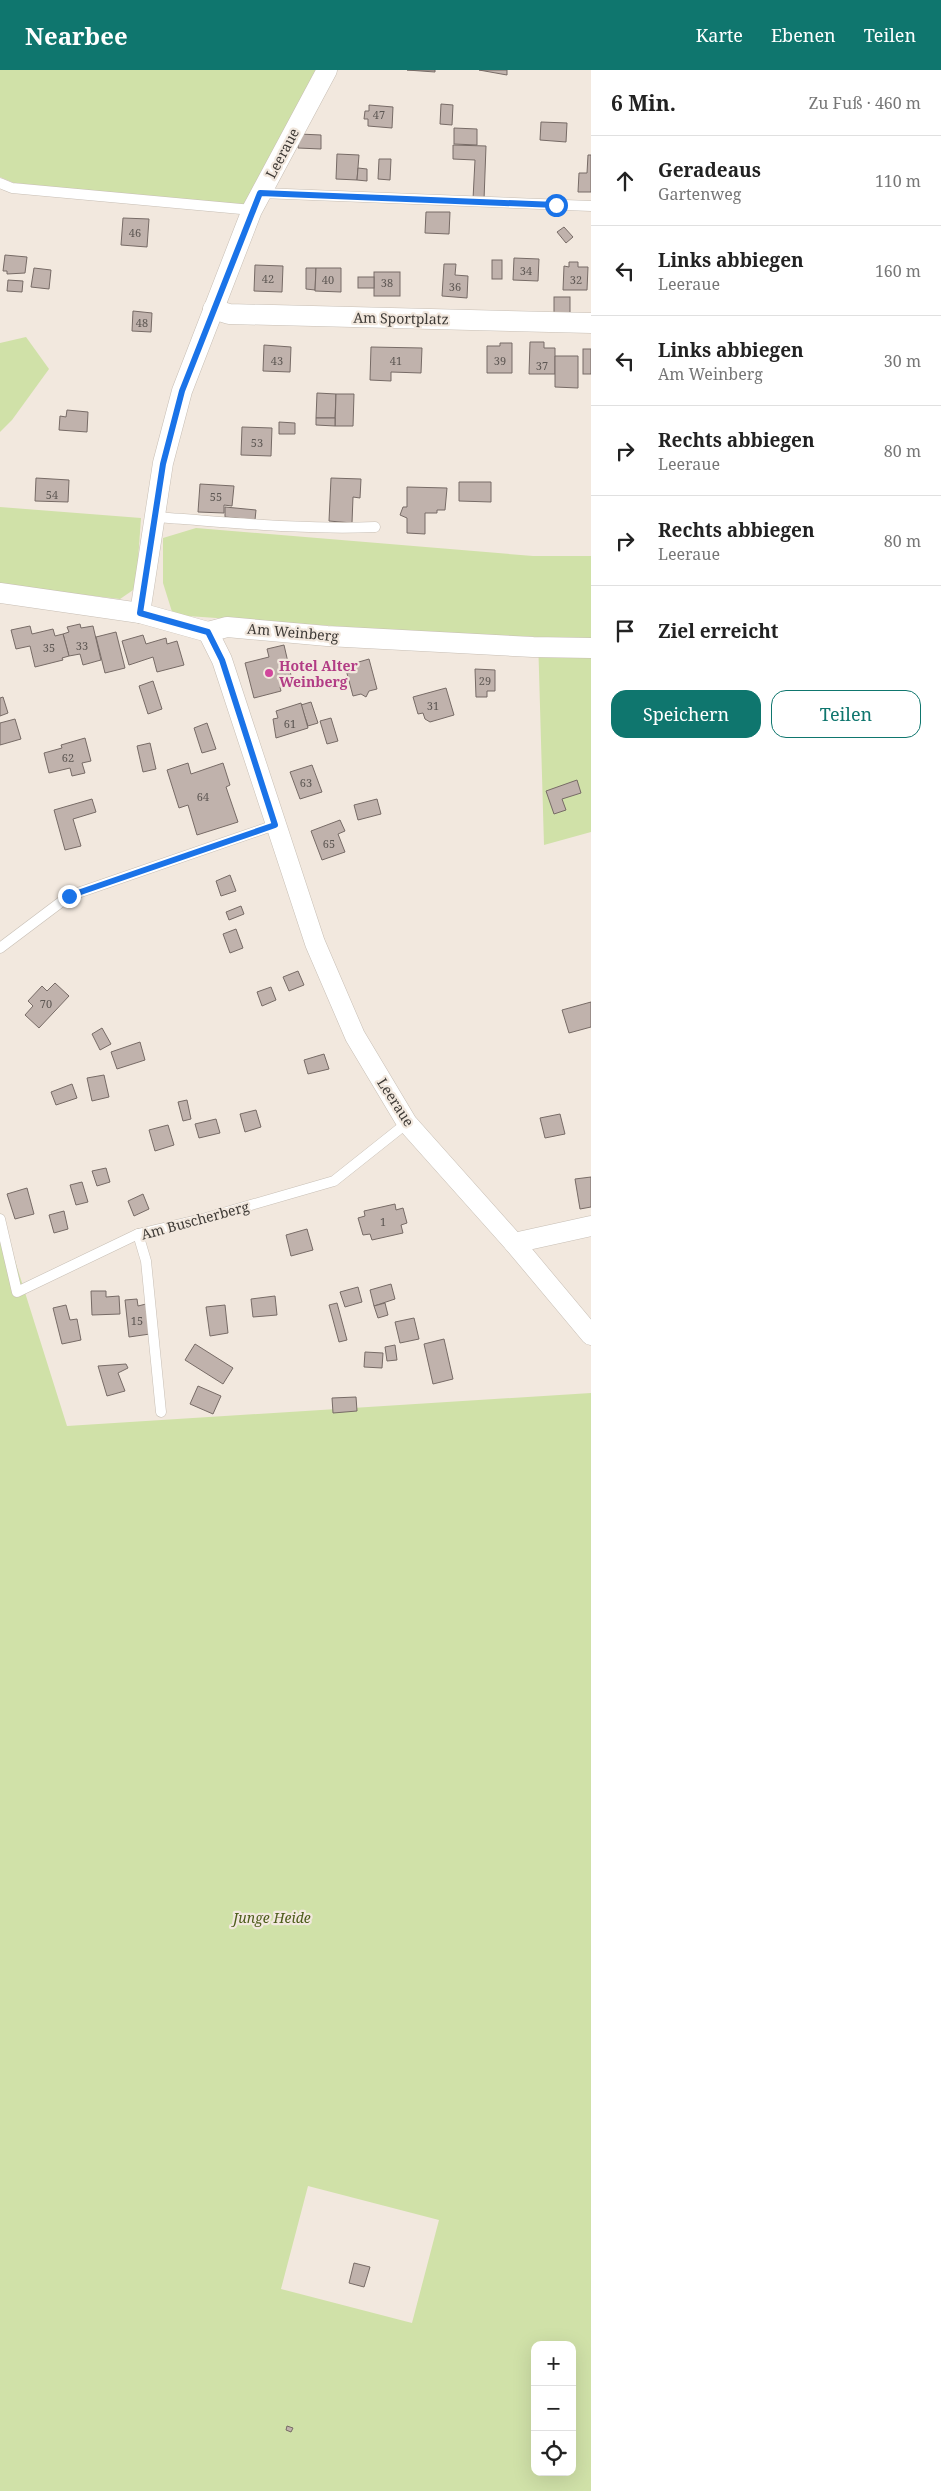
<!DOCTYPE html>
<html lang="de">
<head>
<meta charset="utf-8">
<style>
  body { margin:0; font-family:"Noto Serif",serif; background:#f2f2f2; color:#222 }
  .controls { position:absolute; right:15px; bottom:15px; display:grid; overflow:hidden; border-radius:10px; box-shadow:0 5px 20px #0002 }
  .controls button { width:45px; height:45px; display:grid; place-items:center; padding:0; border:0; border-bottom:1px solid #e0e0e0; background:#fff; color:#222; font:25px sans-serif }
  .stop { position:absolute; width:15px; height:15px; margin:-11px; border:4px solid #1a73e8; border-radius:50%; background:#fff }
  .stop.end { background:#1a73e8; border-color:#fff; box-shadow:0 1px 5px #0008 }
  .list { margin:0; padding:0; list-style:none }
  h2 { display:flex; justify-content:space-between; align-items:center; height:65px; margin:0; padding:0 20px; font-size:21px }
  h2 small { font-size:16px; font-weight:400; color:#767676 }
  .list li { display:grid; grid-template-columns:32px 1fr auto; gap:15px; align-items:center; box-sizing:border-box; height:90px; padding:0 20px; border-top:1px solid #e0e0e0 }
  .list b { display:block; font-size:19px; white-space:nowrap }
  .list p { margin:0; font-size:16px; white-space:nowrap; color:#767676 }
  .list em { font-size:16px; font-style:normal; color:#767676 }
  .actions { display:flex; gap:10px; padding:15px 20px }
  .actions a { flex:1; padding:11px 0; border:1px solid #0f766e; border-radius:15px; text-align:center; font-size:18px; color:#0f766e }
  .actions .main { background:#0f766e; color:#fff }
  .icon { flex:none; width:28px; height:28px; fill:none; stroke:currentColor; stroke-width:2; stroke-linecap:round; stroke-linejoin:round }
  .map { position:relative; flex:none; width:591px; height:2421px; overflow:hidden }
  header { display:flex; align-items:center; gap:30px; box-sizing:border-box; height:70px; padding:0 25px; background:#0f766e; color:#fff }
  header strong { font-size:24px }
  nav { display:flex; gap:28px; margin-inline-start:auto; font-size:18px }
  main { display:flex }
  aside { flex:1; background:#fff }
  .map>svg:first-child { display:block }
  .green { fill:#d0e1a8; fill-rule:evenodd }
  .building { fill:#c0b2ac; stroke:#776b66 }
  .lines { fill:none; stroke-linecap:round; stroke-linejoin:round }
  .service-casing { stroke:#c7beb4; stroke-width:11 }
  .minor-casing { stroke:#c7beb4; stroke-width:21 }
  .service { stroke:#fff; stroke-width:10 }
  .minor { stroke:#fff; stroke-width:20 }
  .route { stroke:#1a73e8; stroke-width:6 }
  .hotel-dot { fill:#d1479c; stroke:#f2e8de; stroke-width:2 }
  .labels { text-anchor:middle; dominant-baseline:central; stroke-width:4.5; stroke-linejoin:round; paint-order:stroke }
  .number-label { font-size:11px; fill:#5e5854 }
  .street-label { font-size:14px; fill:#3e3a36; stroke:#f2e8de }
  .hotel-label { font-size:14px; font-weight:bold; fill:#b23c85; stroke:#f2e8de; text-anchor:start }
  .park-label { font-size:14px; font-style:italic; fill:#4d5c1b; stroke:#f2e8de }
</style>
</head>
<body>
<header>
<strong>Nearbee</strong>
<nav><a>Karte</a><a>Ebenen</a><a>Teilen</a></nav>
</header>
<main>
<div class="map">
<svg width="591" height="2421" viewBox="0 0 591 2421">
  <rect width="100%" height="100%" fill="#f2e8de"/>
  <g class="green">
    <path d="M0 0H319L244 136 14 113 0 107Z"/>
    <path d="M26 267 49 299 12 350 0 362V273Z"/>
    <path d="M0 437 141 448 136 518 120 529 0 515Z"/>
    <path d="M196 458 533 486H591V762L544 775 538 567 420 562 173 545 163 513V468Z"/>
    <path d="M0 1143 67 1356 591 1323V2421H0ZM308 2116 439 2150 412 2253 281 2219ZM535 2275H572V2402H535Z"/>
  </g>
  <g class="building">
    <path d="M407 0H435V2Z"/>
    <path d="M479 0H507V5Z"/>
    <path d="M441 34 453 35 452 55 440 54Z"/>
    <path d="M369 35 393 37 392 58 368 56V49H364L365 41H369Z"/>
    <path d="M541 52 567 53 566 72 540 70Z"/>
    <path d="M454 58 477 59V75L454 74Z"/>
    <path d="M299 64 321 65V79L298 78Z"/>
    <path d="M453 75 486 76 484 130 473 129 475 90 453 89Z"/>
    <path d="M337 84 359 85 357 110 336 109Z"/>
    <path d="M588 85H591V122H578L579 103H587Z"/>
    <path d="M379 89H391L390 110 378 109Z"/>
    <path d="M358 98 367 99V111L357 110Z"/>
    <path d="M426 142H450L449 164 425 163Z"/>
    <path d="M123 148 149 149 147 177 121 175Z"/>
    <path d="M564 157 573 167 566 173 557 162Z"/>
    <path d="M5 185 27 187 25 203 7 204V201H3Z"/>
    <path d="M514 188 539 189 538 211 513 210Z"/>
    <rect x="492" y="190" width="10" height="19"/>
    <path d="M569 192H578V197H588L587 220H563L564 196 569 197Z"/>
    <path d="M444 194H456L455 205 468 206 467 228 442 226Z"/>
    <path d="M255 195 283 196 282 222 254 221Z"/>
    <path d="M34 198 51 200 49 219 31 217Z"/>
    <path d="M306 198H316L315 220 306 219Z"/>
    <path d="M316 198H341V222L315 221Z"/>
    <rect x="374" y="202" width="26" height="24"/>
    <rect x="358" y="207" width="16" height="11"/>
    <path d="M8 210 23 211 22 222 7 221Z"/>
    <rect x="554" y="227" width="16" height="18"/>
    <path d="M133 241 152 243 151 262 132 261Z"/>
    <path d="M530 272H544V278H555V304H529Z"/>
    <path d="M500 273H512V303H487V276H500Z"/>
    <path d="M264 275 291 277 290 302 263 301Z"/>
    <path d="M371 277 422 278 421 303 391 302V311L370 310Z"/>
    <rect x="583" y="279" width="8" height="25"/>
    <path d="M555 286H578V318L555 317Z"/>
    <path d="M317 323 336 324 335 348H316Z"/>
    <path d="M336 324H354L353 356H335Z"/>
    <path d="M67 340 88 342 87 362 59 360 60 346 66 347Z"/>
    <path d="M316 348H335V356L316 355Z"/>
    <path d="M279 352 295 353V364H279Z"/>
    <path d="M242 357 272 358 271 386 241 385Z"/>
    <path d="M36 408 69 410 68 432 35 431Z"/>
    <path d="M331 408 361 409 360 428 353 427 352 453 329 451Z"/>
    <path d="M459 412H491V432L459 431Z"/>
    <path d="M200 414 234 416 232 436 224 435V443L198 442Z"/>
    <path d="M407 417 447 418 445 440H437V443H425V464L407 463V448L400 445 403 437H407Z"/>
    <path d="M225 437 256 440 255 450 225 447Z"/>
    <path d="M80 554 81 558 93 556 101 590 83 595 80 584 69 586 63 564 69 562 67 557Z"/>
    <path d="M30 556 32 564 53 559 55 566 63 564 69 586 62 588 63 590 35 597 30 576 16 579 11 560Z"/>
    <path d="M116 562 125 598 105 603 96 567Z"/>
    <path d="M143 565 146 574 166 568 167 574 177 571 184 595 157 602 153 587 129 595 122 571Z"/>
    <path d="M284 575 293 614 280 617 281 621 254 628 245 593 269 587 267 579Z"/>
    <path d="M369 589 377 619 369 621 366 627 361 624 353 626 345 596Z"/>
    <path d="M475 599 495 600V621H487V627H476Z"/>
    <path d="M153 611 162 639 148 644 139 616Z"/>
    <path d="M446 618 454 645 430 652 425 649 423 643 418 644 413 627Z"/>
    <path d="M3 627 8 643 0 646V628Z"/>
    <path d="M311 632 318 653 308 656 301 635Z"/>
    <path d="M301 633 308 658 276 668 273 649 278 648 276 641Z"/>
    <path d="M331 648 338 671 327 674 320 651Z"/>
    <path d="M15 649 21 669 0 675V653Z"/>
    <path d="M207 653 216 679 202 683 194 658Z"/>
    <path d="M85 668 91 691 82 693 85 703 72 706 70 698 49 703 44 683 62 678 61 675Z"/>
    <path d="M150 673 156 699 143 702 137 676Z"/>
    <path d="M188 693 191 704 223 693 230 715 226 717 238 752 197 765 188 735 179 738 167 700Z"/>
    <path d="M312 695 322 722 300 729 290 702Z"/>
    <path d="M577 710 581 723 562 729 566 740 554 744 546 721Z"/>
    <path d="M92 729 96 742 73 749 81 776 65 780 54 740Z"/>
    <path d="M377 729 381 744 358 750 354 735Z"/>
    <path d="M340 750 345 761 338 764 345 782 322 790 311 761Z"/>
    <path d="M230 805 236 821 221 826 216 811Z"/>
    <path d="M241 836 244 844 229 850 226 842Z"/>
    <path d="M236 859 243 878 230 883 223 864Z"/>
    <path d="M298 901 304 915 289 921 283 907Z"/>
    <path d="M55 913 69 926 39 958 25 945 33 936 28 931 42 916 47 921Z"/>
    <path d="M271 917 276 930 262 936 257 922Z"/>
    <path d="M591 932V957L569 963 562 940Z"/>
    <path d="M102 958 111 974 100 980 92 964Z"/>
    <path d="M140 972 145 990 117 999 111 982Z"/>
    <path d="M324 984 329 999 308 1004 304 990Z"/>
    <path d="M104 1005 109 1027 92 1031 87 1008Z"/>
    <path d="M72 1014 77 1028 56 1035 51 1022Z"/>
    <path d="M187 1030 191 1049 183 1051 178 1032Z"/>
    <path d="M256 1040 261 1057 245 1062 240 1044Z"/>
    <path d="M560 1044 565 1064 545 1068 540 1048Z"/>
    <path d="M216 1049 220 1063 199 1068 195 1054Z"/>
    <path d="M168 1055 174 1075 155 1081 149 1060Z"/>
    <path d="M106 1098 110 1112 97 1116 92 1101Z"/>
    <path d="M591 1107V1137L580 1139 575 1109Z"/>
    <path d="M82 1112 88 1132 76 1135 70 1115Z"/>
    <path d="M27 1118 34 1144 15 1149 7 1124Z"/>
    <path d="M143 1124 149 1139 134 1146 128 1131Z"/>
    <path d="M395 1134 396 1140 403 1138 407 1153 401 1155 403 1163 372 1170 370 1164 363 1165 358 1148 365 1146 364 1141Z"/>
    <path d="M64 1141 68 1159 54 1163 49 1145Z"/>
    <path d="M307 1159 313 1180 291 1186 286 1165Z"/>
    <path d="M391 1214 395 1229 374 1236 370 1220Z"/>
    <path d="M358 1217 362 1232 345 1237 340 1222Z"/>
    <path d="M91 1221H106V1227L119 1226 120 1244 92 1245Z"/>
    <path d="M275 1226 277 1245 253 1247 251 1229Z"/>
    <path d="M137 1229 138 1236 146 1234 150 1264 129 1267 125 1230Z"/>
    <path d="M337 1233 347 1270 339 1272 329 1235Z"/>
    <path d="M385 1233 388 1245 378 1248 374 1236Z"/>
    <path d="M66 1235 70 1250 77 1249 81 1270 62 1274 53 1238Z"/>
    <path d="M225 1235 228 1263 210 1266 206 1237Z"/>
    <path d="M414 1248 419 1269 400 1273 395 1252Z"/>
    <path d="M444 1269 453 1309 433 1314 424 1274Z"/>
    <path d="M195 1274 233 1298 223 1314 185 1290Z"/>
    <path d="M395 1275 397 1290 387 1291 385 1277Z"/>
    <path d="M365 1282 383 1283 382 1298 364 1297Z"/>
    <path d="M126 1294 128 1298 118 1303 125 1321 107 1326 98 1296Z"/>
    <path d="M198 1316 221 1326 213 1344 190 1334Z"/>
    <path d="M356 1327 357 1341 333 1343 332 1328Z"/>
    <path d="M354 2193 370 2197 364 2217 349 2213Z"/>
    <path d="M287 2356 293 2358 291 2362 286 2360Z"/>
  </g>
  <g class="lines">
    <defs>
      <g id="service">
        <path d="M0 113 12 118 252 140"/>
        <path d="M261 123 591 136"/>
        <path d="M155 447C228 452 302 460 375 457"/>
        <path d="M0 878 69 826 275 755"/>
        <path d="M0 1149 17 1222 138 1164 206 1148 334 1111 407 1053"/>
        <path d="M138 1164 146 1191 161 1342"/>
      </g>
      <g id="minor">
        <path d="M213 239 229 244 591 253"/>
        <path d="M0 523 140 543 208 562 227 557 327 566 533 577 591 578"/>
        <path d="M140 543 163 393 182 321 252 140 327 0"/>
        <path d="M208 562 222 590 315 873 355 966 407 1053 514 1173 591 1265"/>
        <path d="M514 1173 591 1156"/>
      </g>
    </defs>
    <use href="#service" class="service-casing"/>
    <use href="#minor" class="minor-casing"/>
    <use href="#service" class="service"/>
    <use href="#minor" class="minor"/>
  </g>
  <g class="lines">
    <path class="route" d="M69 826 275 755 222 590 208 562 140 543 163 394 182 321 260 123 556 135"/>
  </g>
  <circle class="hotel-dot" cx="269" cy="603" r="5"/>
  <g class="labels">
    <g class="number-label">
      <text x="379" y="44">47</text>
      <text x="135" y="162">46</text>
      <text x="526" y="200">34</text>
      <text x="268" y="208">42</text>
      <text x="328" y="209">40</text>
      <text x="576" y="209">32</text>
      <text x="387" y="212">38</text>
      <text x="455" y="216">36</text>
      <text x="142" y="252">48</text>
      <text x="277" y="290">43</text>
      <text x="396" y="290">41</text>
      <text x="500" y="290">39</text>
      <text x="542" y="295">37</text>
      <text x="257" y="372">53</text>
      <text x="52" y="424">54</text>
      <text x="216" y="426">55</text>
      <text x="82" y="575">33</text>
      <text x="49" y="577">35</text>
      <text x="485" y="610">29</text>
      <text x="433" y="635">31</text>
      <text x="290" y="653">61</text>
      <text x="68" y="687">62</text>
      <text x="306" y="712">63</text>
      <text x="203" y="726">64</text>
      <text x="329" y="773">65</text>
      <text x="46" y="933">70</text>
      <text x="383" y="1151">1</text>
      <text x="137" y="1250">15</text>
    </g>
    <g class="street-label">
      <text transform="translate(282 83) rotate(-62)">Leeraue</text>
      <text transform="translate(401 248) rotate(1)">Am Sportplatz</text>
      <text transform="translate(293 562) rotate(5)">Am Weinberg</text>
      <text transform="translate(396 1032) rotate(57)">Leeraue</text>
      <text transform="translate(195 1150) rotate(-15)">Am Buscherberg</text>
    </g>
    <g class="hotel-label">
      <text x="279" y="595">Hotel Alter<tspan x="279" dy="16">Weinberg</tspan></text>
    </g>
    <g class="park-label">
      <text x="272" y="1847">Junge Heide</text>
    </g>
  </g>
</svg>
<div class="controls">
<button>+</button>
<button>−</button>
<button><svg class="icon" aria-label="locate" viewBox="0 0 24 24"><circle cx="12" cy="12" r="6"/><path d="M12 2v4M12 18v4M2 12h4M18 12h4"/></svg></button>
</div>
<div class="stop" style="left:556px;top:135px"></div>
<div class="stop end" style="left:69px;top:826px"></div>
</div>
<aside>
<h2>6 Min.<small>Zu Fuß · 460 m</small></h2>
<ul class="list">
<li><svg class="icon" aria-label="ahead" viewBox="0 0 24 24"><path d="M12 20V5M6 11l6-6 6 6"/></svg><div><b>Geradeaus</b><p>Gartenweg</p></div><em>110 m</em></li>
<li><svg class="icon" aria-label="left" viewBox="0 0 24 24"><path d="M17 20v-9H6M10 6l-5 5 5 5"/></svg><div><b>Links abbiegen</b><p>Leeraue</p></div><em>160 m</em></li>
<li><svg class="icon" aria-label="left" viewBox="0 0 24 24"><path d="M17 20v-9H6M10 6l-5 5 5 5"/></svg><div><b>Links abbiegen</b><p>Am Weinberg</p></div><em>30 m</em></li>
<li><svg class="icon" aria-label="right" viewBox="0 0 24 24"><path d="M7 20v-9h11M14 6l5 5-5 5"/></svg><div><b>Rechts abbiegen</b><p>Leeraue</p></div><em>80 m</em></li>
<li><svg class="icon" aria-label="right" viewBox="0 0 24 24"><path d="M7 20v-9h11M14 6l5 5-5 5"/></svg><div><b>Rechts abbiegen</b><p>Leeraue</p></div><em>80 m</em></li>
<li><svg class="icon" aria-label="arrive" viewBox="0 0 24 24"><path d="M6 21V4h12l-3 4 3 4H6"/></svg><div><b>Ziel erreicht</b></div></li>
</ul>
<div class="actions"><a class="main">Speichern</a><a>Teilen</a></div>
</aside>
</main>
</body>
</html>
